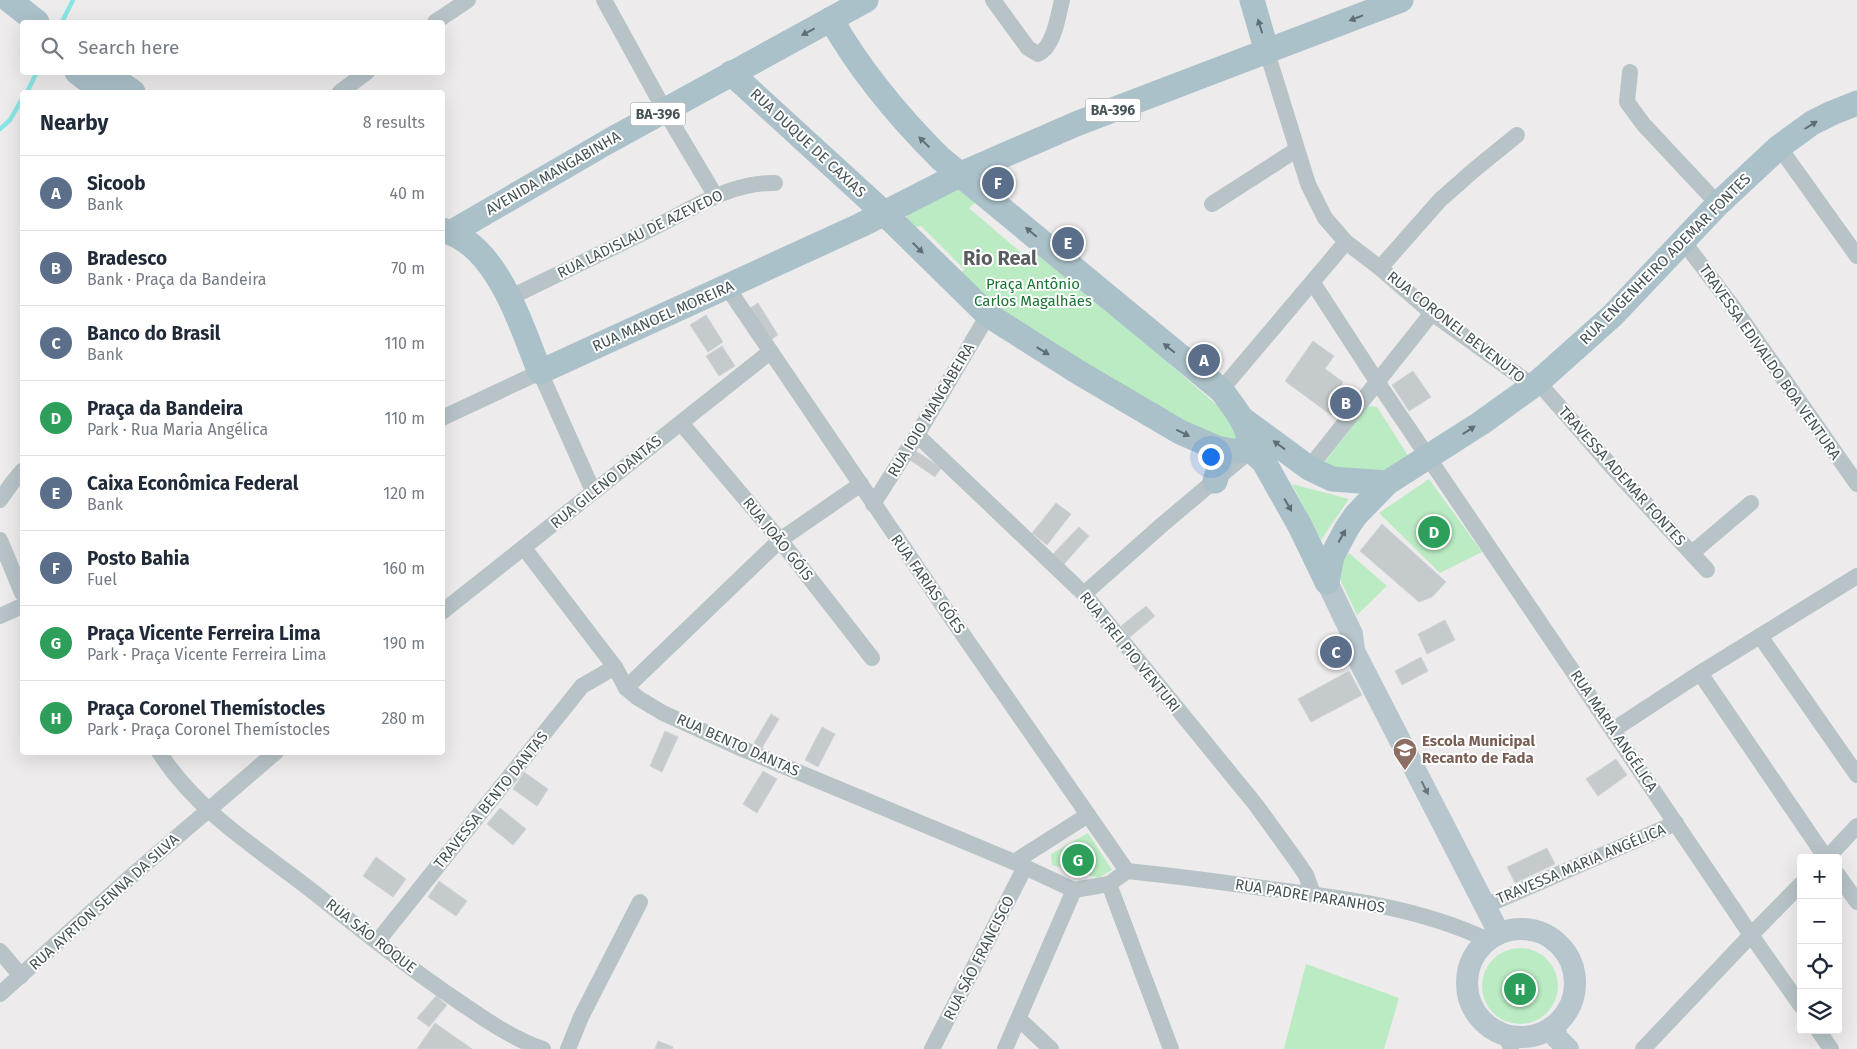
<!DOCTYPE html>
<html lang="en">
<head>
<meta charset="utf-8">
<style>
  body { margin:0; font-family:"Fira Sans",sans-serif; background:#f2f2f3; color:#1f2937 }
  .controls { position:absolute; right:15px; bottom:15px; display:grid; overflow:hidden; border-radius:5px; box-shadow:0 5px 20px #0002 }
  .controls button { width:45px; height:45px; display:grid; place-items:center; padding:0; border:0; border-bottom:1px solid #e0e1e3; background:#fff; color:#1f2937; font:25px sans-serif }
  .you { position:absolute; left:1210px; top:456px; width:18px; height:18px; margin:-12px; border:4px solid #fff; border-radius:50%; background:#1a73e8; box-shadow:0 0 0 8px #1a73e833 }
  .badge { display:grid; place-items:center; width:32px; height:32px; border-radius:50%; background:#db2777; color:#fff; font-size:16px; font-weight:700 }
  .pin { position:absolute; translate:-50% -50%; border:2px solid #fff; box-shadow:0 1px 5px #0006 }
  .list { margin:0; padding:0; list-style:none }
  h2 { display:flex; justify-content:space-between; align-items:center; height:65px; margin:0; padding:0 20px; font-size:21px }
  h2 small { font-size:16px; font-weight:400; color:#747a83 }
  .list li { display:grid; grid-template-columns:32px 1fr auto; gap:15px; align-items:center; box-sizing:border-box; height:75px; padding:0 20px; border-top:1px solid #e0e1e3 }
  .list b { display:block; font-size:19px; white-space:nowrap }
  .list p { margin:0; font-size:16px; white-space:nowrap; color:#747a83 }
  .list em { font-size:16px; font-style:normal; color:#747a83 }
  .icon { flex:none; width:28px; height:28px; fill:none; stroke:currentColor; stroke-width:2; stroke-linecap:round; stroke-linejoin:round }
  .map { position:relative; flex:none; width:1857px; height:1049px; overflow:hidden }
  .search { position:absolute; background:#fff; box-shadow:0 5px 20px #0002; left:20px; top:20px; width:425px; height:55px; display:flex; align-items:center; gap:12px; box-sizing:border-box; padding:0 18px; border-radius:5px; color:#747a83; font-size:19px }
  .panel { position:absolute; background:#fff; box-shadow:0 5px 20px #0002; left:20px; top:90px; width:425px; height:665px; border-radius:5px }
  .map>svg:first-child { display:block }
  .green { fill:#baebc2 }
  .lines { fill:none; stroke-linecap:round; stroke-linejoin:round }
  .stream { stroke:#88e7e6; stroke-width:4.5 }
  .building { fill:#c5cacd; stroke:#cfd3d7 }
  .street { stroke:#b7c3c7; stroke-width:16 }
  .secondary { stroke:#b7c6cc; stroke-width:22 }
  .primary { stroke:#abc1ca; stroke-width:25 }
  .oneway { fill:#5e6e74 }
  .oneway2 { fill:#67767a }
  .labels { text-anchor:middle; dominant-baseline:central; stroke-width:4; stroke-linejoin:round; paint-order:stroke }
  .shield { fill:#fff; stroke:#7d8789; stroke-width:1 }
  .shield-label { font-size:14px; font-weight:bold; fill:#455357 }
  .street-label { font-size:15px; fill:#455357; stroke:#fff }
  .park-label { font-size:15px; fill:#1a7434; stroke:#fff }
  .education-label { font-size:15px; font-weight:bold; fill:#785e54; stroke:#fff; text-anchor:start }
  .district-label { font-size:20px; font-weight:bold; fill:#585d60; stroke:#fff }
</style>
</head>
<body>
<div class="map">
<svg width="1857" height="1049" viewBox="0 0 1857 1049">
  <rect width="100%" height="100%" fill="#eeebec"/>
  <g class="green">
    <path d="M955 188 962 190 977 201 969 208 1025 256 1035 247 1219 407 1239 436 1234 444 1180 425 995 312 959 278 964 269 921 226 912 228 907 222V213Z"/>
    <path d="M1368 406 1377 407 1409 457 1380 473 1329 472 1323 464Z"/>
    <path d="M1429 479 1482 552 1440 573 1379 513Z"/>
    <path d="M1292 484 1349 499 1321 540Z"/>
    <path d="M1349 553 1387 586 1357 615 1339 577 1341 562Z"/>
    <path d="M1088 833 1112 870 1098 878 1052 865 1051 854Z"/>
    <circle cx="1520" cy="986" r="38"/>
    <path d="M1306 964 1399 998 1384 1049H1284Z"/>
  </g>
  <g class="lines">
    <g class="stream">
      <path d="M62 22 73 0"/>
      <path d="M27 92 37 72"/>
      <path d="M0 129 10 120 22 99"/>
    </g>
  </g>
  <g class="building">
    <path d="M758 303 778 335 768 342 747 310Z"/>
    <path d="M706 315 723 342 708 352 690 325Z"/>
    <path d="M1313 341 1334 356 1325 369 1343 382 1338 390 1345 395 1331 415 1285 381Z"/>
    <path d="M722 346 735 366 719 376 706 356Z"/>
    <path d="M1413 371 1431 397 1409 411 1392 385Z"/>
    <path d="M916 451 941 468 935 477 910 460Z"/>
    <path d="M1056 503 1071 514 1047 545 1032 533Z"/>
    <path d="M1382 524 1446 582 1432 597 1419 602 1360 551Z"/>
    <path d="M1079 527 1089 536 1064 564 1053 554Z"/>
    <path d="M1146 606 1155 616 1130 637 1121 626Z"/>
    <path d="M1445 620 1455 640 1427 654 1418 634Z"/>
    <path d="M1421 657 1428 671 1402 685 1395 671Z"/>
    <path d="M1349 671 1362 695 1311 722 1298 699Z"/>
    <path d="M771 714 779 719 762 748 754 743Z"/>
    <path d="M822 727 835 734 818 767 805 760Z"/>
    <path d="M665 731 678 737 662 772 650 766Z"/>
    <path d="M1616 759 1627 775 1598 796 1586 779Z"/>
    <path d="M763 771 777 779 757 813 743 804Z"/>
    <path d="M524 772 548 789 537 806 513 789Z"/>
    <path d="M500 808 526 829 513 845 487 824Z"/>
    <path d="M1547 848 1555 864 1515 883 1507 867Z"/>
    <path d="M376 857 406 879 393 897 363 876Z"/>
    <path d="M439 881 467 901 456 916 428 897Z"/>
    <path d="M436 996 447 1005 429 1027 417 1018Z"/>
    <path d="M435 1023 472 1049H417Z"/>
    <path d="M658 1041 673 1047 672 1049H655Z"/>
  </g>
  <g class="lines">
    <g class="street">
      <path d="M604 0 665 111 715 195"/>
      <path d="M993 0 1028 48 1038 54C1054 47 1058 16 1062 0"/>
      <path d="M435 22 468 0"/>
      <path d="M1267 52 1308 184 1325 218 1346 242 1380 268 1432 313 1533 386"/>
      <path d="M1630 72 1627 102 1644 125 1718 204"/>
      <path d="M340 92 367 72"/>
      <path d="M1779 147 1857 256"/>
      <path d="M1212 204 1296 150"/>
      <path d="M1683 241 1736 311 1857 484"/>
      <path d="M1380 268 1440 200 1474 170 1517 135"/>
      <path d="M1313 283 1378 383 1751 935 1801 1006"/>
      <path d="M727 287 950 616 1127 871"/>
      <path d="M509 298C557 275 604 252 651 229 691 210 729 182 775 183"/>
      <path d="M1538 382 1612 467 1707 570"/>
      <path d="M1221 390 1346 242"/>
      <path d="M442 418 540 372 593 491"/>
      <path d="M681 423 780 540 872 658"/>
      <path d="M917 435 1084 594 1256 805 1298 863 1306 875 1313 894"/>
      <path d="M1309 468 1432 313"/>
      <path d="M0 500 12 483 22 471"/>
      <path d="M873 504 917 435 988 315"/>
      <path d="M0 540 22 593"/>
      <path d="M524 548 615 667 626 688 638 698 663 713 738 747 1014 862 1074 890 1109 884 1127 871"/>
      <path d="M1692 553 1751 503"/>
      <path d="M1084 594 1163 524 1251 450"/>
      <path d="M442 612 770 352"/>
      <path d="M0 616 22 606"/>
      <path d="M1760 636 1857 775"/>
      <path d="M1700 673 1826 858"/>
      <path d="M626 688 780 540 861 484"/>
      <path d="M1613 730 1700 673 1857 576"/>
      <path d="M159 752C198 813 260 850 316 894 363 931 410 969 461 1003 486 1020 513 1039 543 1049"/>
      <path d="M1827 858 1857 826"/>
      <path d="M1014 862 1088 815"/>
      <path d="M1127 871C1175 876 1222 882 1270 889 1344 898 1420 908 1488 940"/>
      <path d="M1838 875 1857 902"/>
      <path d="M1109 884 1171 1049"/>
      <path d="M1485 906 1676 823"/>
      <path d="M377 942 582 686 615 667"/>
      <path d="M0 951 21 976"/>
      <path d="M0 994 136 872 276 752"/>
      <path d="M1019 1019 1051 1049"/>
      <path d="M1818 1030 1831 1049"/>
      <path d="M1506 1035 1511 1049"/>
      <path d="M568 1049 581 1017 640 902"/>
      <path d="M932 1049 1025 867"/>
      <path d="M1005 1049 1074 890"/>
      <path d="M1643 1049 1751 935 1801 884"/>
    </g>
    <g class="secondary">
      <path d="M1327 582 1352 634 1354 651 1499 933"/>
      <circle cx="1521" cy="983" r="54"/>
      <path d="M1555 1026 1556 1037 1568 1049"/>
    </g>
    <g class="primary">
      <path d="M9 0 37 22"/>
      <path d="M1252 0 1267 52"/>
      <path d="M831 19C860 71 899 117 940 158L1221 390C1235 408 1250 427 1251 450"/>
      <path d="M77 72 103 92"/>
      <path d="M104 72 133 92"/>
      <path d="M731 73 884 213 988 315 1078 372 1180 432 1217 448 1232 451 1251 450"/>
      <path d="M442 230C497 243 521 326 540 372L861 225 961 174 1076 124 1401 0"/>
      <path d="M452 232 609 141 866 0"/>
      <path d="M1241 418 1309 468 1332 479 1387 483"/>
      <path d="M1251 450 1264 462 1300 526 1327 582"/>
      <path d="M1215 481 1220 464 1217 448"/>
      <path d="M1327 582 1332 556 1347 528 1356 515 1387 483 1481 423 1538 382 1613 315 1718 204 1779 147 1812 123 1832 113 1857 103"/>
    </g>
  </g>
  <defs><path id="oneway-solid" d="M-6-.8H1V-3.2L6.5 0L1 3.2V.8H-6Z" transform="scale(1.25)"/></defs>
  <g class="oneway">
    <use href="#oneway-solid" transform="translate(1356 18) rotate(159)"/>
    <use href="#oneway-solid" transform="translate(1260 26) rotate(-107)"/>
    <use href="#oneway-solid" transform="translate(808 32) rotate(152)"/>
    <use href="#oneway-solid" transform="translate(1811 125) rotate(-32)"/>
    <use href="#oneway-solid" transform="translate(924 142) rotate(-135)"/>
    <use href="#oneway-solid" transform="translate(1031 232) rotate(-140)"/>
    <use href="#oneway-solid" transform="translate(918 248) rotate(45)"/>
    <use href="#oneway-solid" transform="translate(1169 348) rotate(-141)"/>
    <use href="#oneway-solid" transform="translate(1043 351) rotate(31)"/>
    <use href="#oneway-solid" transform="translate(1469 430) rotate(-33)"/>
    <use href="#oneway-solid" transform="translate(1183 433) rotate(27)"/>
    <use href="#oneway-solid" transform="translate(1279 445) rotate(-144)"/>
    <use href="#oneway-solid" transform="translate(1288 505) rotate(60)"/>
    <use href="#oneway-solid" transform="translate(1342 536) rotate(-61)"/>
  </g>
  <use class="oneway2" href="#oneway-solid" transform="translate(1425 788) rotate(63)"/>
  <defs>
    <symbol id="school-pin" viewBox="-11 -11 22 30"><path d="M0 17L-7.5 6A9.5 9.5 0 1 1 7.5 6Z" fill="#8d6e63" stroke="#fff"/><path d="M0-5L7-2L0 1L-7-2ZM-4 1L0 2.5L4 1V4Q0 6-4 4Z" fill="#fff"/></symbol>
  </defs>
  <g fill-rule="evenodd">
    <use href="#school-pin" x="1391" y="736" width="28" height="38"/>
  </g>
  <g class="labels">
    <g class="shield">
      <rect x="1085.5" y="98.5" width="55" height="23" rx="4"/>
      <rect x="630.5" y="102.5" width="55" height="23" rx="4"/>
    </g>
    <g class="shield-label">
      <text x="1113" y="110">BA-396</text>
      <text x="658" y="114">BA-396</text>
    </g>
    <g class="street-label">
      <text transform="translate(808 143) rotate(43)">RUA DUQUE DE CAXIAS</text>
      <text transform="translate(553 173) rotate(-30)">AVENIDA MANGABINHA</text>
      <text transform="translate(640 234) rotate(-26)">RUA LADISLAU DE AZEVEDO</text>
      <text transform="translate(1665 259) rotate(-45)">RUA ENGENHEIRO ADEMAR FONTES</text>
      <text transform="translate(663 316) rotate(-24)">RUA MANOEL MOREIRA</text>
      <text transform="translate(1456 327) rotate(38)">RUA CORONEL BEVENUTO</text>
      <text transform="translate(1770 362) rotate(55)">TRAVESSA EDIVALDO BOA VENTURA</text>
      <text transform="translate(931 410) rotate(-59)">RUA IOIO MANGABEIRA</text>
      <text transform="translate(1622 476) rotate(48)">TRAVESSA ADEMAR FONTES</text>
      <text transform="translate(606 482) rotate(-39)">RUA GILENO DANTAS</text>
      <text transform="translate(778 539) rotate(51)">RUA JOÃO GÓIS</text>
      <text transform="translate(928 584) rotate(55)">RUA FARIAS GÓES</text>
      <text transform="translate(1130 652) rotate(51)">RUA FREI PIO VENTURI</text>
      <text transform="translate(1614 731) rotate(56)">RUA MARIA ANGÉLICA</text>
      <text transform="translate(738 745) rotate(24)">RUA BENTO DANTAS</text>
      <text transform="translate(491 800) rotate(-51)">TRAVESSA BENTO DANTAS</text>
      <text transform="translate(1581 864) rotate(-23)">TRAVESSA MARIA ANGÉLICA</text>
      <text transform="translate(1310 896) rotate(9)">RUA PADRE PARANHOS</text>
      <text transform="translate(104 902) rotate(-42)">RUA AYRTON SENNA DA SILVA</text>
      <text transform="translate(371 936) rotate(38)">RUA SÃO ROQUE</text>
      <text transform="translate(979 958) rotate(-63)">RUA SÃO FRANCISCO</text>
    </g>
    <g class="park-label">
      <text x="1033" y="284">Praça Antônio<tspan x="1033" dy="17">Carlos Magalhães</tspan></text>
    </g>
    <g class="education-label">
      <text x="1422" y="741">Escola Municipal<tspan x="1422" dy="17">Recanto de Fada</tspan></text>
    </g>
    <g class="district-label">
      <text x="1000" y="258">Rio Real</text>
    </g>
  </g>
</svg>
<div class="controls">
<button>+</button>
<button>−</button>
<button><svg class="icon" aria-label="locate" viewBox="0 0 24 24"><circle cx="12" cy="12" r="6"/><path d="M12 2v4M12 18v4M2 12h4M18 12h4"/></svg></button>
<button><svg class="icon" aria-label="layers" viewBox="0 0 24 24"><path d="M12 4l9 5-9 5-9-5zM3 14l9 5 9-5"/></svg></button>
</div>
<div class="you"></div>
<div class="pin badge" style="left:1204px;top:360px;background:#5c6f8a">A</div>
<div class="pin badge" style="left:1346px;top:403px;background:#5c6f8a">B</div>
<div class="pin badge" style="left:1336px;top:652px;background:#5c6f8a">C</div>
<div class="pin badge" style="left:1434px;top:532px;background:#2e9e5b">D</div>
<div class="pin badge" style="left:1068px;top:243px;background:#5c6f8a">E</div>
<div class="pin badge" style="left:998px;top:183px;background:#5c6f8a">F</div>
<div class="pin badge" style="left:1078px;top:860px;background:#2e9e5b">G</div>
<div class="pin badge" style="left:1520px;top:989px;background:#2e9e5b">H</div>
<div class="search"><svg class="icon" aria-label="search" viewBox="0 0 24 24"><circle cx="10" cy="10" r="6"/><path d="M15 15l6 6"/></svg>Search here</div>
<section class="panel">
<h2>Nearby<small>8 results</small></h2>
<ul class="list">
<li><span class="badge" style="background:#5c6f8a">A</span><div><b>Sicoob</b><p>Bank</p></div><em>40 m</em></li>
<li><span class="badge" style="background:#5c6f8a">B</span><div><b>Bradesco</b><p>Bank · Praça da Bandeira</p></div><em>70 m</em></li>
<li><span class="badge" style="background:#5c6f8a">C</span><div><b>Banco do Brasil</b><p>Bank</p></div><em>110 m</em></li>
<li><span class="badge" style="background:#2e9e5b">D</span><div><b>Praça da Bandeira</b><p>Park · Rua Maria Angélica</p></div><em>110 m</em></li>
<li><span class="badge" style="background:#5c6f8a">E</span><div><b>Caixa Econômica Federal</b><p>Bank</p></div><em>120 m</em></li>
<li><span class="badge" style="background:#5c6f8a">F</span><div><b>Posto Bahia</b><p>Fuel</p></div><em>160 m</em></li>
<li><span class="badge" style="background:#2e9e5b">G</span><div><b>Praça Vicente Ferreira Lima</b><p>Park · Praça Vicente Ferreira Lima</p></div><em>190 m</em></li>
<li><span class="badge" style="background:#2e9e5b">H</span><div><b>Praça Coronel Themístocles</b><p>Park · Praça Coronel Themístocles</p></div><em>280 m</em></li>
</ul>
</section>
</div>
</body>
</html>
